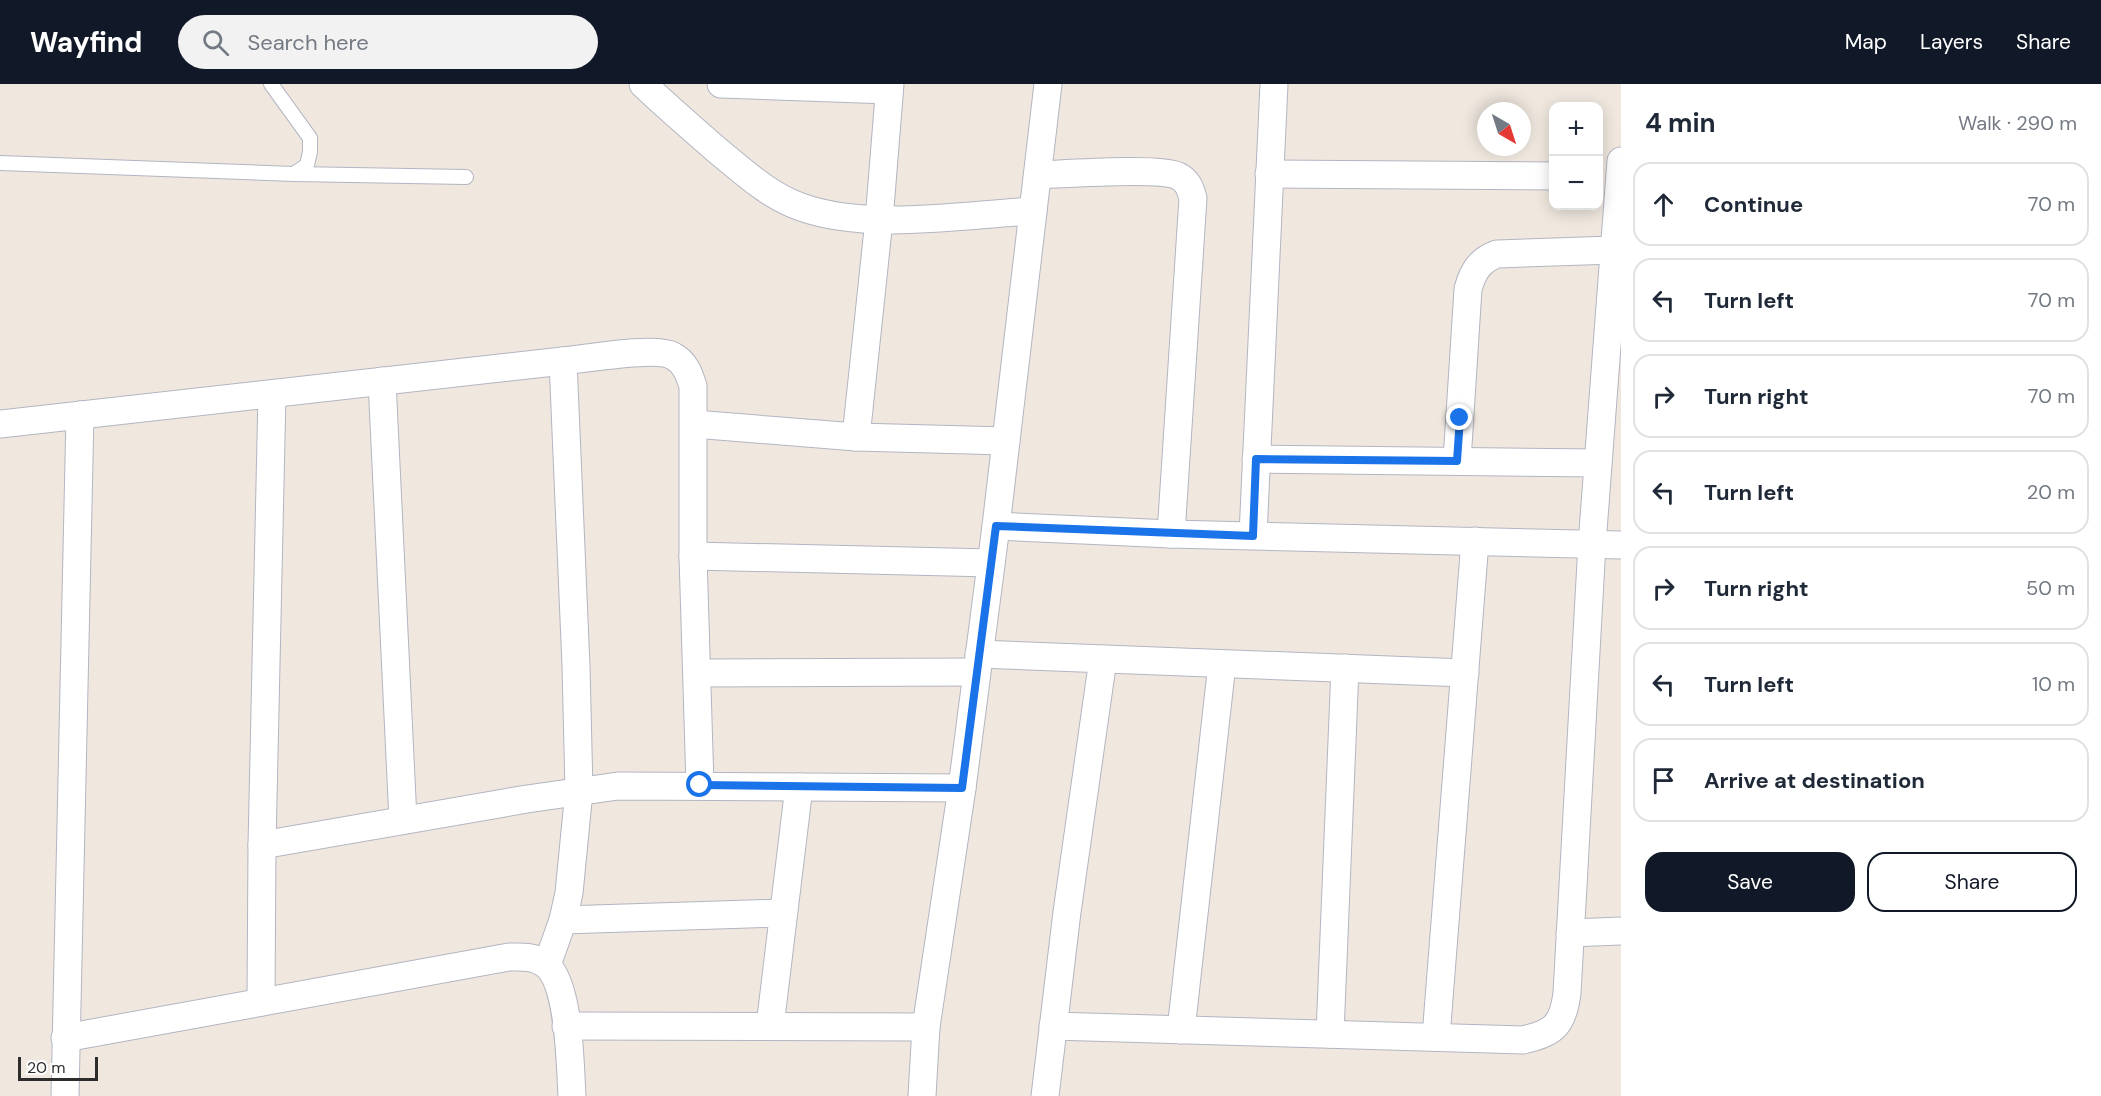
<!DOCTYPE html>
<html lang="en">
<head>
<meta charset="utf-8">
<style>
  body { margin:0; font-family:"DM Sans",sans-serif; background:#f2f2f3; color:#1f2937 }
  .controls { position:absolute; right:18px; top:18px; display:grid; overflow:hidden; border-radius:12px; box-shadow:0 3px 15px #0003 }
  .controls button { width:54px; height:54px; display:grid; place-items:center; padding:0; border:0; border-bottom:2px solid #e0e1e3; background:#fff; color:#1f2937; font:30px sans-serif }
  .compass { position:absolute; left:1477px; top:18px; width:54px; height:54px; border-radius:50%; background:#fff; box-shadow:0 3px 15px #0003; rotate:141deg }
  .scale { position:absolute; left:18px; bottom:15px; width:80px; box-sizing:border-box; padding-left:6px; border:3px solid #2d2d2d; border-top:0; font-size:16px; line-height:21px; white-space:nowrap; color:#2d2d2d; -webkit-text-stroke:4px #fff; paint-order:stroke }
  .stop { position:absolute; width:18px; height:18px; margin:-14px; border:4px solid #1a73e8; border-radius:50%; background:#fff }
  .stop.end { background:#1a73e8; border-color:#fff; box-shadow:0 2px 6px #0008 }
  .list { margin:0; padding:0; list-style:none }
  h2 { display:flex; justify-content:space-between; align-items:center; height:78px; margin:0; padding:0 24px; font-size:26px }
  h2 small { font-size:20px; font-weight:400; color:#747a83 }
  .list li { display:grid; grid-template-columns:39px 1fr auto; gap:18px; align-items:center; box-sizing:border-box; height:84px; margin:0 12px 12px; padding:0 12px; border:2px solid #e0e1e3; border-radius:18px }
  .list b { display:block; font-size:22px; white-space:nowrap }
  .list em { font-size:20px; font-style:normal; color:#747a83 }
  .actions { display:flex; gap:12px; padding:18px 24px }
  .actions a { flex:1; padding:14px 0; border:2px solid #111827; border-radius:18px; text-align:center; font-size:21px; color:#111827 }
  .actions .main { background:#111827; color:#fff }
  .icon { flex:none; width:33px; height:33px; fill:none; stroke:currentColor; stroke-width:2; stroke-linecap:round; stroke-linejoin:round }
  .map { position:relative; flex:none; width:1621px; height:1012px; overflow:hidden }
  header { display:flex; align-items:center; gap:36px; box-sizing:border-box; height:84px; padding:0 30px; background:#111827; color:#fff }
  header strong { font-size:28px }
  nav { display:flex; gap:33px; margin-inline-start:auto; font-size:21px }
  .search { width:420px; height:54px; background:#f2f2f3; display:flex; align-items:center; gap:15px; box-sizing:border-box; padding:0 21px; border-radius:33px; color:#747a83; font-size:22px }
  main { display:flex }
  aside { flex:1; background:#fff }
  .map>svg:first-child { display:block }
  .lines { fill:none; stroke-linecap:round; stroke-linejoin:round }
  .lane-casing { stroke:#b3b5c2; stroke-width:16 }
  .street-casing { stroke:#b3b5c2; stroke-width:29 }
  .lane { stroke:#fff; stroke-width:14 }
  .street { stroke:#fff; stroke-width:27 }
  .route { stroke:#1a73e8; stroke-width:8 }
</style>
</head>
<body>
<header>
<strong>Wayfind</strong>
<div class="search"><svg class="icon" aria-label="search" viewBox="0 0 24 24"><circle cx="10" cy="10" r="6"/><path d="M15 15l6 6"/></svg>Search here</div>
<nav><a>Map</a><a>Layers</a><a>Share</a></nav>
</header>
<main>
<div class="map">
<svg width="1621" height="1012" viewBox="0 0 1621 1012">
  <rect width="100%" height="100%" fill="#f0e8df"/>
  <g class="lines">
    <defs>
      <g id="lane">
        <path d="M0 79 294 90 307 81 310 68V54L271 0"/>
        <path d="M294 90 466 93"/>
      </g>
      <g id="street">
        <path d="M643 0C667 23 693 45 718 67 744 88 769 112 801 123 867 147 962 131 1033 127"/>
        <path d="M721 0 889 6"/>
        <path d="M1269 90 1554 92"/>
        <path d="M1038 91C1064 90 1160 83 1178 92 1188 97 1190 104 1193 114L1171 450"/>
        <path d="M382 297 403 736"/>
        <path d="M0 340 563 277C585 275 656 262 673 272 685 278 689 290 693 302V472L700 701"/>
        <path d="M694 340 856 353 1006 357"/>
        <path d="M856 353 879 136 890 0"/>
        <path d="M1256 375 1597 379"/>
        <path d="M1457 377 1468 205C1473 187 1480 176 1497 170L1614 166"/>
        <path d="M996 442 1171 450 1621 461"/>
        <path d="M1253 451 1274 0"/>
        <path d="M693 472 991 479"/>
        <path d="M979 570 1465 589"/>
        <path d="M698 589 976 588"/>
        <path d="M262 761 527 715 618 702 962 704"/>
        <path d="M563 836 783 829"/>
        <path d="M1570 849 1621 847"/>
        <path d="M547 881 563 836 569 809 579 707 576 582 563 277"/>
        <path d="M261 918 262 761 272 310"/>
        <path d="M566 942 926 943"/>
        <path d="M770 942 799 703"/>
        <path d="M1053 942 1523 956C1553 949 1563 942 1567 909L1592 460 1621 77"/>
        <path d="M1181 946 1222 580"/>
        <path d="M1330 950 1345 584"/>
        <path d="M1436 953 1475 457"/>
        <path d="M65 954 509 873C523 873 534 872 545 880 570 898 570 982 572 1012"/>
        <path d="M65 1012 80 331"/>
        <path d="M922 1012 926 943 962 704 996 442 1048 0"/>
        <path d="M1045 1012 1067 828 1103 575"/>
      </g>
    </defs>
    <use href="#lane" class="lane-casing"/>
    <use href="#street" class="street-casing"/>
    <use href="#lane" class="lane"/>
    <use href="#street" class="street"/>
  </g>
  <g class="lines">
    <path class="route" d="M700 701 962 704 996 442 1253 452 1256 375 1457 377 1460 334"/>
  </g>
</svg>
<div class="controls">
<button>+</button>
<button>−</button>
</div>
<svg class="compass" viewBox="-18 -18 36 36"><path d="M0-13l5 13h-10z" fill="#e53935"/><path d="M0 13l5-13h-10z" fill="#747a83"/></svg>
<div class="scale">20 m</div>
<div class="stop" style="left:700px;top:701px"></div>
<div class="stop end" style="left:1460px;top:334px"></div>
</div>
<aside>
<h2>4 min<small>Walk · 290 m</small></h2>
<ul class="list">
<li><svg class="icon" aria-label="ahead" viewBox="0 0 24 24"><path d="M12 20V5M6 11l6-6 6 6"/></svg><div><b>Continue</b></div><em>70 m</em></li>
<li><svg class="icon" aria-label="left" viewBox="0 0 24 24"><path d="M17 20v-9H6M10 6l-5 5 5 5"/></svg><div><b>Turn left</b></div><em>70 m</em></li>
<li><svg class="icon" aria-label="right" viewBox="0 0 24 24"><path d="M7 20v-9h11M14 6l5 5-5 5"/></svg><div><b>Turn right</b></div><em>70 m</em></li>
<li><svg class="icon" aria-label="left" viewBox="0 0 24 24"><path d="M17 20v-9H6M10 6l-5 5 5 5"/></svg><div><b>Turn left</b></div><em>20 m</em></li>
<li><svg class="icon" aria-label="right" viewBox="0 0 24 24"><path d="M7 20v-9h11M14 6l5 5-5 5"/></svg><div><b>Turn right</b></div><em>50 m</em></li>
<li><svg class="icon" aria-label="left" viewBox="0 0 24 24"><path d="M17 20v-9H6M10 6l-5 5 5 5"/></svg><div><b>Turn left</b></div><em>10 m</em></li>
<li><svg class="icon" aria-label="arrive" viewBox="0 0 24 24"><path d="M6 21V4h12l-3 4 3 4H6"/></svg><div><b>Arrive at destination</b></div></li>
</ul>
<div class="actions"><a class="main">Save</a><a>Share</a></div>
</aside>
</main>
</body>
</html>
